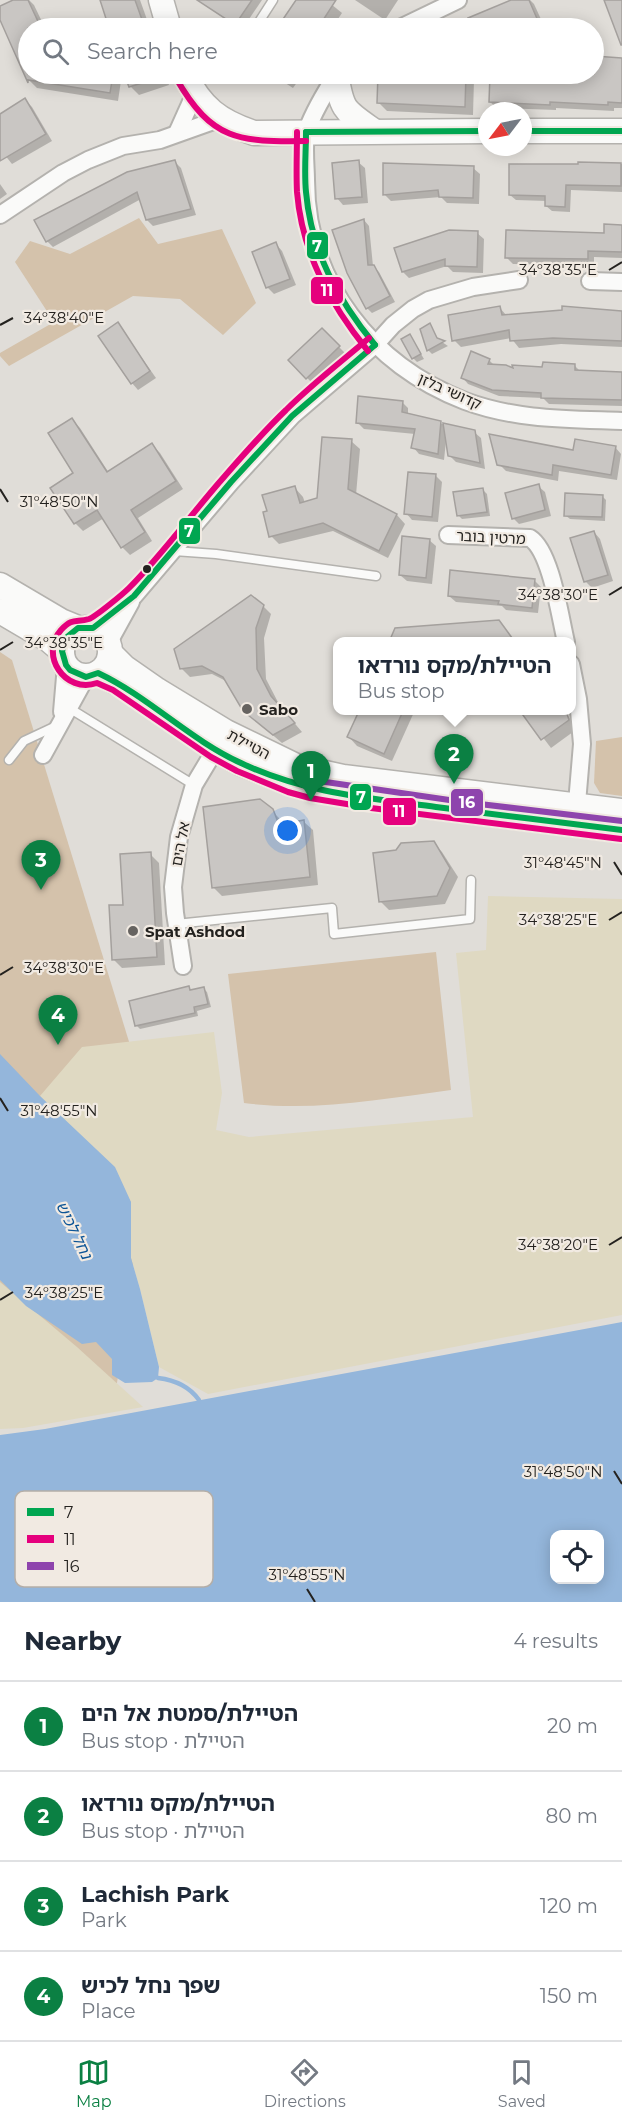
<!DOCTYPE html>
<html lang="en">
<head>
<meta charset="utf-8">
<style>
  body { margin:0; font-family:Montserrat,"Noto Sans Hebrew",sans-serif; background:#f2f2f3; color:#1f2937 }
  .controls { position:absolute; right:18px; bottom:18px; display:grid; overflow:hidden; border-radius:12px; box-shadow:0 3px 15px #0003 }
  .controls button { width:54px; height:54px; display:grid; place-items:center; padding:0; border:0; border-bottom:2px solid #e0e1e3; background:#fff; color:#1f2937; font:30px sans-serif }
  .compass { position:absolute; left:478px; top:102px; width:54px; height:54px; border-radius:50%; background:#fff; box-shadow:0 3px 15px #0003; rotate:238deg }
  .you { position:absolute; left:288px; top:831px; width:21px; height:21px; margin:-15px; border:4px solid #fff; border-radius:50%; background:#1a73e8; box-shadow:0 0 0 9px #1a73e833 }
  .badge { display:grid; place-items:center; width:39px; height:39px; border-radius:50%; background:#0b8043; color:#fff; font-size:20px; font-weight:700 }
  .pin { position:absolute; translate:-50% -50px; filter:drop-shadow(0 2px 3px #0008) }
  .pin::after { content:''; position:absolute; top:32px; width:21px; height:18px; background:inherit; clip-path:polygon(0 0,100% 0,50% 100%) }
  .popup { position:absolute; left:333px; top:637px; width:243px; height:78px; box-sizing:border-box; display:grid; place-content:center; border-radius:12px; background:#fff; filter:drop-shadow(0 2px 4px #0005); font-size:20px; white-space:nowrap; color:#747a83 }
  .popup b { font-size:22px; color:#1f2937 }
  .popup::after { content:''; position:absolute; left:50%; top:100%; margin-left:-12px; border:12px solid transparent; border-top-color:#fff }
  .list { margin:0; padding:0; list-style:none }
  h2 { display:flex; justify-content:space-between; align-items:center; height:78px; margin:0; padding:0 24px; font-size:26px }
  h2 small { font-size:20px; font-weight:400; color:#747a83 }
  .list li { display:grid; grid-template-columns:39px 1fr auto; gap:18px; align-items:center; box-sizing:border-box; height:90px; padding:0 24px; border-top:2px solid #e0e1e3 }
  .list b { display:block; font-size:22px; white-space:nowrap }
  .list p { margin:0; font-size:20px; white-space:nowrap; color:#747a83 }
  .list em { font-size:20px; font-style:normal; color:#747a83 }
  .icon { flex:none; width:33px; height:33px; fill:none; stroke:currentColor; stroke-width:2; stroke-linecap:round; stroke-linejoin:round }
  .map { position:relative; flex:none; width:622px; height:1602px; overflow:hidden }
  .search { position:absolute; background:#fff; box-shadow:0 3px 15px #0003; left:18px; right:18px; top:18px; height:66px; display:flex; align-items:center; gap:15px; box-sizing:border-box; padding:0 21px; border-radius:33px; color:#747a83; font-size:22px }
  .sheet { height:438px; background:#fff }
  nav { display:flex; justify-content:space-around; align-items:center; box-sizing:border-box; height:84px; border-top:2px solid #e0e1e3; background:#fff; font-size:16px; color:#747a83 }
  nav a { display:grid; justify-items:center; gap:3px }
  nav .on { color:#0b8043 }
  .map>svg:first-child { display:block }
  .green { fill:#d4c2ab }
  .sand { fill:#dfd9c2 }
  .water { fill:#94b6db; fill-rule:evenodd }
  .shadow { fill:#0003 }
  .lines { fill:none; stroke-linecap:round; stroke-linejoin:round }
  .stream { stroke:#94b6db; stroke-width:4.5 }
  .building { fill:#c9c6c3; stroke:#a4a09d; stroke-width:1.5 }
  .lane-casing { stroke:#b4b2ae; stroke-width:11 }
  .street-casing { stroke:#b4b2ae; stroke-width:20 }
  .secondary-casing { stroke:#b4b2ae; stroke-width:27 }
  .lane { stroke:#fafaf9; stroke-width:8 }
  .street { stroke:#fafaf9; stroke-width:16 }
  .secondary { stroke:#fafaf9; stroke-width:24 }
  .bus-1-casing { stroke:#f1eae2; stroke-width:10 }
  .bus-2-casing { stroke:#f1eae2; stroke-width:10 }
  .bus-3-casing { stroke:#f1eae2; stroke-width:10 }
  .bus-1 { stroke:#00a651; stroke-width:6 }
  .bus-2 { stroke:#e5007d; stroke-width:6 }
  .bus-3 { stroke:#8e44ad; stroke-width:6 }
  .ticks { fill:none; stroke:#24221f; stroke-width:2 }
  .bus-dot { fill:#24221f; stroke:#f1eae2; stroke-width:2 }
  .poi-dot { fill:#666360; stroke:#f1eae2; stroke-width:2 }
  .labels { text-anchor:middle; dominant-baseline:central; stroke-width:4.5; stroke-linejoin:round; paint-order:stroke }
  .street-label { font-size:15px; fill:#24221f; stroke:#f1eae2 }
  .poi-label { font-size:15px; font-weight:bold; fill:#24221f; stroke:#f1eae2; text-anchor:start }
  .water-label { font-size:16px; font-style:italic; fill:#0b5496; stroke:#f1eae2 }
  .key { fill:#f1eae2; stroke:#b4aea8; stroke-width:1.5 }
  .key-label { font-size:16px; fill:#24221f }
  .ticks-label { font-size:15px; text-anchor:middle; fill:#24221f; stroke:#f1eae2; stroke-width:4.5; stroke-linejoin:round; paint-order:stroke }
  .line-badge { stroke:#f1eae2; stroke-width:2 }
  .badge-label { font-size:16px; text-anchor:middle; font-weight:bold; fill:#fff }
</style>
</head>
<body>
<div class="map">
<svg width="622" height="1602" viewBox="0 0 622 1602">
  <rect width="100%" height="100%" fill="#e0ddd8"/>
  <g class="green">
    <path d="M139 218 158 244 222 229 256 303 223 335 180 299 133 296 9 366 0 356V353L54 322 15 262 30 241 70 254Z"/>
    <path d="M0 652 12 660 153 1120 117 1383 0 1379Z"/>
    <path d="M622 737V796L600 793 594 783 596 741Z"/>
    <path d="M436 952 451 1090C382 1099 314 1112 244 1103L228 974Z"/>
  </g>
  <g class="sand">
    <path d="M488 896 622 899V1315L208 1394 159 1367 140 1289 131 1258V1202L40 1096 82 1047 214 1032 222 1093 216 1130 249 1137 473 1117 456 953 486 950Z"/>
    <path d="M0 1282 77 1347 143 1407 23 1428 0 1429Z"/>
  </g>
  <g class="water">
    <path d="M0 1054 40 1096 115 1167 131 1202V1258L140 1289 159 1367 158 1378 152 1382 125 1383 112 1375V1359L96 1342 82 1344 26 1306 0 1280Z"/>
    <path d="M622 1322V1602H0V1435L45 1429ZM554 1534H600V1580H554Z"/>
  </g>
  <g class="shadow">
    <path d="M17 0H29L34 5 45 28H28V74H122L118 101 37 88 28 79 0 16V8Z"/>
    <path d="M101 0H140L150 28H111Z"/>
    <path d="M212 0H262L243 28H239L215 12 208 6Z"/>
    <path d="M297 0H326L342 13 332 28H279Z"/>
    <path d="M355 0H398L385 20Z"/>
    <path d="M514 0H530L534 4 545 28H474L470 19Z"/>
    <path d="M594 58 622 59V108H614V111L556 108V110L497 108 490 102 491 74 561 76 562 74H594Z"/>
    <path d="M126 74H165L169 85 139 95 130 86Z"/>
    <path d="M271 74H303L293 88Z"/>
    <path d="M380 74H480L471 77 474 80 473 115 387 111 379 103Z"/>
    <path d="M25 100 32 107 52 141 12 164 0 149V115Z"/>
    <path d="M175 162 181 168 196 215 153 226 147 220 141 199 53 247 47 241Z"/>
    <path d="M358 162 365 168 368 203 343 205 337 198Z"/>
    <path d="M579 163 622 164V192L571 190 570 212 552 211 546 206 547 201 516 200 510 195 579 166Z"/>
    <path d="M473 168 480 174 479 204 447 203 441 197 391 201 384 194Z"/>
    <path d="M0 184 7 194 0 199Z"/>
    <path d="M364 220 369 226 373 266 379 272 395 302 372 313 367 308Z"/>
    <path d="M622 226V258L594 257V265L513 264 506 257 606 234Z"/>
    <path d="M477 233 484 239 483 273 453 272 447 266 409 278 403 272Z"/>
    <path d="M276 244 282 251 296 285 274 294 268 288 254 253Z"/>
    <path d="M499 307 507 316 622 311V347L561 344 519 348 511 338 461 347 454 340Z"/>
    <path d="M118 324 156 378 138 390 132 383Z"/>
    <path d="M429 325 439 340 448 346 432 354 428 350Z"/>
    <path d="M322 330 345 353 313 384 290 360Z"/>
    <path d="M410 336 424 359 417 362 413 358Z"/>
    <path d="M489 360 495 366 514 370 574 365 581 372 622 374V406L549 404 543 398 499 396 468 384 462 377Z"/>
    <path d="M402 402 408 408V415L474 432 481 438 485 469 456 462 449 455 446 441 444 460 419 454 413 447 415 434 364 429 357 422Z"/>
    <path d="M72 420 80 428 109 473 152 445 160 453 183 489 138 518 152 541 130 555 122 547 104 518 83 531 75 523V473Z"/>
    <path d="M351 441 360 449 356 495 397 515 405 524 388 558 333 531 279 544 271 536 295 488 303 497 305 503 319 499Z"/>
    <path d="M615 447 621 454 617 480 559 471 558 481 506 471 499 464 574 452Z"/>
    <path d="M436 476 442 482 438 522 412 520 406 513Z"/>
    <path d="M538 486 545 492 551 516 519 524 513 518Z"/>
    <path d="M483 490 487 494 490 516 462 519 458 515Z"/>
    <path d="M602 496 606 500 605 521 570 519 565 515Z"/>
    <path d="M594 532 600 539 613 581 592 588 585 581Z"/>
    <path d="M429 540 436 546 432 584 407 581 400 575Z"/>
    <path d="M534 580 541 587 538 613 506 610 502 606 456 602 449 596Z"/>
    <path d="M263 606 271 614 264 638 266 679 280 706 302 732 282 743 254 719 228 682 212 674 190 677 182 669Z"/>
    <path d="M360 710H415L392 761 357 746 349 737Z"/>
    <path d="M522 710H564L577 729 551 748Z"/>
    <path d="M272 811 281 820 283 825 304 822 313 830 318 885 222 896 213 887Z"/>
    <path d="M433 843 442 852 458 877 445 904 389 910 380 901 397 852Z"/>
    <path d="M150 854 159 863 165 965 122 968 113 959 125 906Z"/>
    <path d="M189 988 192 991 204 989 207 992 211 1007 197 1011 198 1016 140 1029 136 1025Z"/>
  </g>
  <g class="lines">
    <path class="stream" d="M158 1378C175 1380 189 1386 199 1400"/>
  </g>
  <g class="building">
    <path d="M13 0H28L41 28H28V74H113L110 93 28 80V83L0 20V6Z"/>
    <path d="M100 0H135L145 28H109Z"/>
    <path d="M197 0H252L235 25Z"/>
    <path d="M296 0H336L318 28H277Z"/>
    <path d="M511 0H529L541 28H473L468 18Z"/>
    <path d="M604 0H622V45H621Z"/>
    <path d="M594 56 622 58V103L608 102V105L550 102V105L489 102 490 74H594Z"/>
    <path d="M124 74H163L164 76 129 87Z"/>
    <path d="M378 74H466L465 107 377 103Z"/>
    <path d="M25 98 46 134 0 161V114Z"/>
    <path d="M175 160 191 209 146 220 137 192 46 242 34 220 127 172Z"/>
    <path d="M359 160 362 197 335 199 332 163Z"/>
    <path d="M578 162 621 163V186L566 185 565 207 545 206V196L509 195V164H578Z"/>
    <path d="M383 163 474 166 473 198 439 197 438 190 383 195Z"/>
    <path d="M364 219 368 265H374L390 296 366 309 347 273 332 230Z"/>
    <path d="M604 224 622 225V252L588 251V259L505 258 506 230 604 233Z"/>
    <path d="M449 230 478 231 477 267 445 266V259L402 272 394 248Z"/>
    <path d="M276 242 290 279 266 288 252 252Z"/>
    <path d="M500 306 502 315 562 310V306L622 311V341L553 338 510 341 509 330 452 341 448 315Z"/>
    <path d="M118 322 150 371 131 384 98 336Z"/>
    <path d="M430 323 437 338 445 341 427 351 420 329Z"/>
    <path d="M322 328 340 346 306 379 288 360Z"/>
    <path d="M410 334 421 354 412 359 401 339Z"/>
    <path d="M471 351 490 359 488 364 506 365 513 368 512 365 542 367 543 362 575 364V370L622 372V400L541 398V393L492 390 461 378Z"/>
    <path d="M358 396 403 401 402 412 441 421 438 454 411 448 415 429 356 423Z"/>
    <path d="M72 418 107 472 152 443 176 481 131 510 145 532 121 548 97 510 74 524 50 488 73 473 48 433Z"/>
    <path d="M443 423 475 430 480 463 448 456Z"/>
    <path d="M489 434 573 450 575 439 616 446 611 475 553 465 552 475 497 465Z"/>
    <path d="M322 437 352 439 348 489 397 514 379 551 323 523 269 537 263 512 267 511 262 495 295 486 300 503 317 498Z"/>
    <path d="M408 472 436 474 432 517 404 514Z"/>
    <path d="M539 484 545 510 512 519 505 493Z"/>
    <path d="M483 488 487 512 457 516 453 492Z"/>
    <path d="M565 493 603 495 602 517 564 516Z"/>
    <path d="M594 531 608 575 584 582 570 538Z"/>
    <path d="M402 536 430 539 426 578 399 575Z"/>
    <path d="M450 570 535 579 532 608 498 604 499 601 448 596Z"/>
    <path d="M251 595 264 605 256 628 257 669 271 696 295 723 273 735 243 711 223 677 202 666 180 669 174 649Z"/>
    <path d="M499 620 515 642H389L395 628Z"/>
    <path d="M359 711H403L384 754 347 737Z"/>
    <path d="M520 711H566L569 720 541 740Z"/>
    <path d="M260 799 273 809 279 825 304 820 310 877 212 888 203 807Z"/>
    <path d="M434 841 450 868 437 896 379 902 373 853 396 850 401 843Z"/>
    <path d="M151 852 157 957 112 960 109 905H123L120 854Z"/>
    <path d="M189 986 190 990 204 987 208 1004 194 1007 195 1013 135 1026 129 1001Z"/>
  </g>
  <g class="lines">
    <defs>
      <g id="lane">
        <path d="M255 28 273 0"/>
        <path d="M174 551 216 554 376 576"/>
        <path d="M69 708 194 785"/>
        <path d="M9 760 24 741 56 726"/>
        <path d="M176 924 332 908 334 934 470 919 471 880"/>
      </g>
      <g id="street">
        <path d="M400 28 458 0"/>
        <path d="M337 74C326 91 314 111 307 130 303 142 306 167 306 180 306 282 372 365 465 401 516 420 569 419 622 421"/>
        <path d="M177 133 195 93"/>
        <path d="M0 215 63 173 88 160 123 146 160 140 219 119"/>
        <path d="M590 281 622 282"/>
        <path d="M448 535 530 538C551 551 560 617 566 642"/>
        <path d="M93 628 134 596 231 482 292 416 375 345 393 325 413 309 429 300 473 287 519 280"/>
        <path d="M109 642 131 602"/>
        <path d="M571 664 578 699 582 744 576 815"/>
        <path d="M62 712 66 665"/>
        <path d="M43 755 86 677"/>
        <path d="M183 966 175 913 173 887 179 837 194 785 221 740"/>
      </g>
      <g id="secondary">
        <path d="M161 0 169 28"/>
        <path d="M184 74C202 108 218 121 254 133L487 131"/>
        <path d="M336 74C342 111 344 110 374 131"/>
        <path d="M523 131H622"/>
        <path d="M0 585 61 621 78 628"/>
        <path d="M0 611 49 640 62 651"/>
        <circle cx="86" cy="652" r="24"/>
        <path d="M111 654 124 667 157 690 226 732 298 767 343 777 622 811"/>
        <path d="M98 673 122 685 215 749 240 763 290 783 311 789 372 799 622 830"/>
      </g>
    </defs>
    <use href="#lane" class="lane-casing"/>
    <use href="#street" class="street-casing"/>
    <use href="#secondary" class="secondary-casing"/>
    <use href="#lane" class="lane"/>
    <use href="#street" class="street"/>
    <use href="#secondary" class="secondary"/>
    <defs>
      <g id="bus-1">
        <path d="M523 131H622"/>
        <path d="M306 132C306 152 304 172 306 192 311 251 338 300 375 345"/>
        <path d="M306 132 487 131"/>
        <path d="M375 345 292 416 231 482 134 596 93 628H78L67 637 62 651 66 665 70 670 86 677 98 673C149 697 190 740 241 763 304 793 368 798 436 807 498 815 560 822 622 830"/>
      </g>
      <g id="bus-2">
        <path d="M176 78C212 141 239 142 306 141"/>
        <path d="M297 132C297 152 296 172 297 192 302 253 330 304 368 351"/>
        <path d="M369 338C341 362 312 384 286 410 264 431 244 454 224 477 192 513 163 554 129 588 123 594 95 617 89 619 76 623 73 617 61 630 39 655 65 694 97 683L113 690 211 757 237 771 288 792 310 798 371 808 621 839"/>
      </g>
      <path id="bus-3" d="M312 780 463 802 622 821"/>
    </defs>
    <use href="#bus-1" class="bus-1-casing"/>
    <use href="#bus-2" class="bus-2-casing"/>
    <use href="#bus-3" class="bus-3-casing"/>
    <use href="#bus-1" class="bus-1"/>
    <use href="#bus-2" class="bus-2"/>
    <use href="#bus-3" class="bus-3"/>
  </g>
  <path class="ticks" d="M609 270 622 262M0 325 13 318M0 489 8 502M609 595 622 587M0 650 13 642M614 862 622 875M609 920 622 912M0 975 13 967M0 1098 8 1111M609 1245 622 1237M0 1300 13 1292M614 1471 622 1484M307 1589 315 1602"/>
  <circle class="bus-dot" cx="147" cy="569" r="5"/>
  <g class="poi-dot">
    <circle cx="247" cy="709" r="6"/>
    <circle cx="133" cy="931" r="6"/>
  </g>
  <g class="labels">
    <g class="street-label">
      <text transform="translate(450 391) rotate(24)">קדושי בלזן</text>
      <text transform="translate(491 537) rotate(3)">מרטין בובר</text>
      <text transform="translate(249 744) rotate(28)">הטיילת</text>
      <text transform="translate(180 844) rotate(-79)">אל הים</text>
    </g>
    <g class="poi-label">
      <text x="259" y="709">Sabo</text>
      <text x="145" y="931">Spat Ashdod</text>
    </g>
    <g class="water-label">
      <text transform="translate(74 1230) rotate(64)">נחל לכיש</text>
    </g>
  </g>
  <rect x="15" y="1491" width="198" height="96" rx="9" class="key"/>
  <rect x="27" y="1508" width="27" height="8" fill="#00a651"/>
  <rect x="27" y="1535" width="27" height="8" fill="#e5007d"/>
  <rect x="27" y="1562" width="27" height="8" fill="#8e44ad"/>
  <g class="key-label">
    <text x="64" y="1518">7</text>
    <text x="64" y="1545">11</text>
    <text x="64" y="1572">16</text>
  </g>
  <g class="ticks-label">
    <text x="558" y="275">34°38'35"E</text>
    <text x="64" y="323">34°38'40"E</text>
    <text x="59" y="507">31°48'50"N</text>
    <text x="558" y="600">34°38'30"E</text>
    <text x="64" y="648">34°38'35"E</text>
    <text x="563" y="868">31°48'45"N</text>
    <text x="558" y="925">34°38'25"E</text>
    <text x="64" y="973">34°38'30"E</text>
    <text x="59" y="1116">31°48'55"N</text>
    <text x="558" y="1250">34°38'20"E</text>
    <text x="64" y="1298">34°38'25"E</text>
    <text x="563" y="1477">31°48'50"N</text>
    <text x="307" y="1580">31°48'55"N</text>
  </g>
  <g class="line-badge">
    <rect x="306" y="231" width="23" height="29" rx="6" fill="#00a651"/>
    <rect x="310" y="276" width="34" height="29" rx="6" fill="#e5007d"/>
    <rect x="178" y="517" width="23" height="28" rx="6" fill="#00a651"/>
    <rect x="349" y="783" width="23" height="28" rx="6" fill="#00a651"/>
    <rect x="450" y="788" width="34" height="29" rx="6" fill="#8e44ad"/>
    <rect x="382" y="797" width="35" height="29" rx="6" fill="#e5007d"/>
  </g>
  <g class="badge-label">
    <text x="317" y="252">7</text>
    <text x="327" y="296">11</text>
    <text x="189" y="537">7</text>
    <text x="361" y="803">7</text>
    <text x="467" y="808">16</text>
    <text x="399" y="817">11</text>
  </g>
</svg>
<div class="controls">
<button><svg class="icon" aria-label="locate" viewBox="0 0 24 24"><circle cx="12" cy="12" r="6"/><path d="M12 2v4M12 18v4M2 12h4M18 12h4"/></svg></button>
</div>
<svg class="compass" viewBox="-18 -18 36 36"><path d="M0-13l5 13h-10z" fill="#e53935"/><path d="M0 13l5-13h-10z" fill="#747a83"/></svg>
<div class="you"></div>
<div class="pin badge" style="left:311px;top:801px">1</div>
<div class="pin badge" style="left:454px;top:784px">2</div>
<div class="popup"><b>הטיילת/מקס נורדאו</b>Bus stop</div>
<div class="pin badge" style="left:41px;top:890px">3</div>
<div class="pin badge" style="left:58px;top:1045px">4</div>
<div class="search"><svg class="icon" aria-label="search" viewBox="0 0 24 24"><circle cx="10" cy="10" r="6"/><path d="M15 15l6 6"/></svg>Search here</div>
</div>
<section class="sheet">
<h2>Nearby<small>4 results</small></h2>
<ul class="list">
<li><span class="badge">1</span><div><b>הטיילת/סמטת אל הים</b><p>Bus stop · הטיילת</p></div><em>20 m</em></li>
<li><span class="badge">2</span><div><b>הטיילת/מקס נורדאו</b><p>Bus stop · הטיילת</p></div><em>80 m</em></li>
<li><span class="badge">3</span><div><b>Lachish Park</b><p>Park</p></div><em>120 m</em></li>
<li><span class="badge">4</span><div><b>שפך נחל לכיש</b><p>Place</p></div><em>150 m</em></li>
</ul>
</section>
<nav>
<a class="on"><svg class="icon" aria-label="map" viewBox="0 0 24 24"><path d="M3 6l6-2 6 2 6-2v14l-6 2-6-2-6 2zM9 4v14M15 6v14"/></svg>Map</a>
<a><svg class="icon" aria-label="directions" viewBox="0 0 24 24"><path d="M12 3l9 9-9 9-9-9zM9 14v-3h6M13 9l2 2-2 2"/></svg>Directions</a>
<a><svg class="icon" aria-label="saved" viewBox="0 0 24 24"><path d="M7 4h10v16l-5-4-5 4z"/></svg>Saved</a>
</nav>
</body>
</html>
